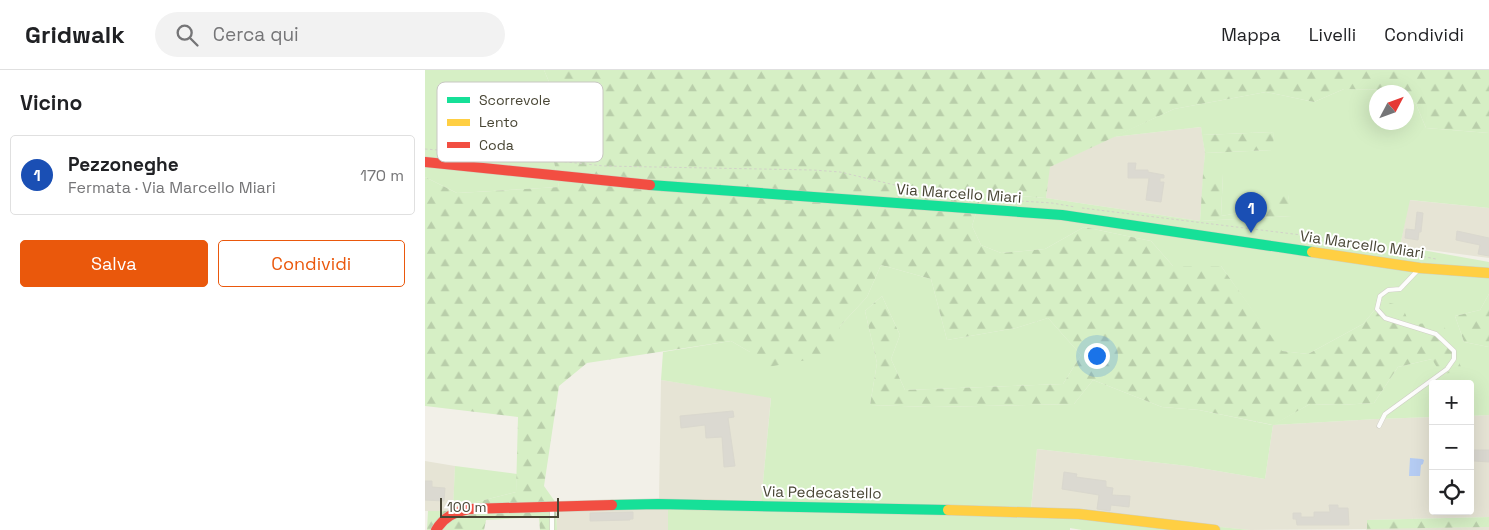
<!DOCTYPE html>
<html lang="it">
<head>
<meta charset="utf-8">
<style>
  body { margin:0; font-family:"Space Grotesk",sans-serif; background:#f2f2f2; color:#202124 }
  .controls { position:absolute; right:15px; bottom:15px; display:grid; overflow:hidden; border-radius:5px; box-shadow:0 5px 20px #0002 }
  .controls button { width:45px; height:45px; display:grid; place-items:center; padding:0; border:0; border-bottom:1px solid #e0e0e0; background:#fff; color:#202124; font:25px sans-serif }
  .compass { position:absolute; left:944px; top:15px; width:45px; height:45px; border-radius:50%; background:#fff; box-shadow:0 5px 20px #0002; rotate:49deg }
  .scale { position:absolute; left:15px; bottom:12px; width:119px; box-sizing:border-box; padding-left:5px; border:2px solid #484534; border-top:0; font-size:14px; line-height:18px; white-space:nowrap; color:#484534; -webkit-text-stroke:4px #fff; paint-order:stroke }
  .you { position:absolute; left:671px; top:285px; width:18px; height:18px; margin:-12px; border:4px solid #fff; border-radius:50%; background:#1a73e8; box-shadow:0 0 0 8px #1a73e833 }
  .badge { display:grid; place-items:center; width:32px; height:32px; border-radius:50%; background:#ea580c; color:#fff; font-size:16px; font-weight:700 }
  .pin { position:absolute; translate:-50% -41px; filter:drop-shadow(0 1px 2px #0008) }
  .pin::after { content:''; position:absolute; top:26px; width:18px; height:15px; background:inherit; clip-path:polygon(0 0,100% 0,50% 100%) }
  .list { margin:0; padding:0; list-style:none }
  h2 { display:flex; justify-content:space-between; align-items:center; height:65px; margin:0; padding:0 20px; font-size:21px }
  h2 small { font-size:16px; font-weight:400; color:#757577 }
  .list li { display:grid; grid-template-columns:32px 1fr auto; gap:15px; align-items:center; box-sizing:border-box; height:80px; margin:0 10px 10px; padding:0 10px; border:1px solid #e0e0e0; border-radius:5px }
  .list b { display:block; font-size:19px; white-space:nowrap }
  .list p { margin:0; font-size:16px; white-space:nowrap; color:#757577 }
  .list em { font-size:16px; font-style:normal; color:#757577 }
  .actions { display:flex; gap:10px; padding:15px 20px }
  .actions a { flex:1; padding:11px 0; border:1px solid #ea580c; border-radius:5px; text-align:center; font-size:18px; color:#ea580c }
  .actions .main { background:#ea580c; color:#fff }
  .icon { flex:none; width:28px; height:28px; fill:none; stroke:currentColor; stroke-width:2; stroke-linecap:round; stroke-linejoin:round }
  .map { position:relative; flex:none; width:1064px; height:460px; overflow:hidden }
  header { display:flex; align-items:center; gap:30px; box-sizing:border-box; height:70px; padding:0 25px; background:#fff; border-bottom:1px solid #e0e0e0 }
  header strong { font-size:24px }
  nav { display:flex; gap:28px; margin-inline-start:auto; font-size:18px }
  .search { width:350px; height:45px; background:#f2f2f2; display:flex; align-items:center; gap:12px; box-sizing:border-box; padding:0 18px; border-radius:28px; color:#757577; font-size:19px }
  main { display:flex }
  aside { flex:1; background:#fff }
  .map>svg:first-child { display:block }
  .residential { fill:#e6e4d5 }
  .green { fill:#d6efc5 }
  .forest { fill:url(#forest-firs) }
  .water { fill:#b5ccf3 }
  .building { fill:#dbd9d1; stroke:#dad8ce }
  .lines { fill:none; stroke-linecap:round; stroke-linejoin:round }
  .lane-casing { stroke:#d0cec6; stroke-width:5 }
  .fast-casing { stroke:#d1d0bf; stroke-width:11 }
  .slow-casing { stroke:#d1d0bf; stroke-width:11 }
  .jam-casing { stroke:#d1d0bf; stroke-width:11 }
  .path { stroke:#d2d1c9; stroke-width:1; stroke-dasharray:2.5 2.5; stroke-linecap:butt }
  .lane { stroke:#fdfdfc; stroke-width:4 }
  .fast { stroke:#16e098; stroke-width:10 }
  .slow { stroke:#ffcf43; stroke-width:10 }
  .jam { stroke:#f24e42; stroke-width:10 }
  .labels { text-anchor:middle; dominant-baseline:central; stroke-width:4; stroke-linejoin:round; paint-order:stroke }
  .street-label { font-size:15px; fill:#484534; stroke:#fff }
  .key { fill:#fff; stroke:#c8c7c2; stroke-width:1 }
  .key-label { font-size:14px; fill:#484534 }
</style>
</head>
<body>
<header>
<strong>Gridwalk</strong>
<div class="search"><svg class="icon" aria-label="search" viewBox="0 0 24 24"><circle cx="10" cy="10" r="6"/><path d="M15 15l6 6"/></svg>Cerca qui</div>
<nav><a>Mappa</a><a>Livelli</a><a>Condividi</a></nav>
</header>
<main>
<aside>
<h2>Vicino<small></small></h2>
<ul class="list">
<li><span class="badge" style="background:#1a4fb4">1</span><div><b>Pezzoneghe</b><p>Fermata · Via Marcello Miari</p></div><em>170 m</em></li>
</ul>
<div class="actions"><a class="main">Salva</a><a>Condividi</a></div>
</aside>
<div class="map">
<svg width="1064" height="460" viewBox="0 0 1064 460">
  <defs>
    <pattern id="forest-firs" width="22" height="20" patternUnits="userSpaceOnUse" patternTransform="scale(1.25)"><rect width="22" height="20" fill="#d6efc5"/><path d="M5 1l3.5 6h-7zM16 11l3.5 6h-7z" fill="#b9ceaa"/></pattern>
  </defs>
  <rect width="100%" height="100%" fill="#f2f0e8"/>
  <g class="residential">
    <path d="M776 57 780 83 775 151 621 128 624 97 688 67Z"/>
    <path d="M984 130 1064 138V188L975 176Z"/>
    <path d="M236 310 346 327 336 433 243 431V460H132V438L234 431Z"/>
    <path d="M1064 345V447L942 450V458L1064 457V460H942L941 459 825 460 606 439 612 379 763 396 840 409 848 355 952 349 1008 347V441H1045V346Z"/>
    <path d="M0 391 30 396 28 441H0Z"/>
  </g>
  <g class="green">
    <path d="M0 0H119L133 33 126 77 134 117 32 123 0 107Z"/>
    <path d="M919 19 971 20 975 22H952V52H982V27L991 34 1001 58 1064 63V138L985 130 975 176 1064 192V224L1055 240 1030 246 1039 272 1064 277V345L1045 346V314H1008V347L952 349 848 355 840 409 763 396 612 379 606 438 825 460H657L645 458V460H243V431L336 433 346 328 236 310 238 282 306 271 325 282 415 256 442 227 456 195 506 209 522 270 591 258 623 248 656 285 638 314 480 320 466 289 475 265 457 226 440 241 452 293 445 335 507 337 649 334 668 310 737 337 774 340 847 355 885 334 914 335 949 333 973 297 1007 289 1035 297 957 231 938 254 883 284 856 281 796 196H748L726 171 659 157 620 179 576 183 556 175 547 156 557 123 621 128 775 151 866 146 863 125 820 142 796 146 798 104H778L780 83 847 80 849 62 777 65 776 57 688 67 749 39 841 22 889 32Z"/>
    <path d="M30 396 92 404 91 422 28 438Z"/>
  </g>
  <g class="forest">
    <path d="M119 0H1064V63L1001 58 991 34 982 27V22H975L971 20 919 19 889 32 841 22 749 39 625 97 621 128 557 123 547 156 556 175 576 183 620 179 659 157 726 171 748 196H796L857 281 883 284 938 254 957 231 977 236 985 255 1017 251 1036 297 1017 306 1007 289 973 297 949 333 914 335 885 334 848 355 774 340 737 337 668 310 649 334 507 337 445 335 452 293 440 241 457 226 475 265 466 289 480 320 638 314 656 285 623 248 591 258 522 270 506 209 456 195 442 227 415 256 410 285 332 299 325 282 306 271 162 293 134 316 119 416 131 433 132 460H115L114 447 61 450 59 460H2L3 441H27L28 438 91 422 93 347 0 336V107L32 123 134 117 126 77 133 33Z"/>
    <path d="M849 62 848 80 780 83 777 65Z"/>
    <path d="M778 104H798L796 146 820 142 833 122 863 125 867 146 775 151Z"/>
    <path d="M1064 224V277L1039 272 1030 246 1055 240Z"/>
    <path d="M1064 447V457L942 459V450Z"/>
  </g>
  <path class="water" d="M985 388 997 389 999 390 998 394 996 395 995 406H984Z"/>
  <g class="building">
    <path d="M703 93H711L710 100H723V102L739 105V108H735V112H739L736 132 721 130 724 108H703Z"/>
    <path d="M992 142 998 143 996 162H994L993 170 980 168 981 159 990 160Z"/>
    <path d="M1032 161 1064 168V186L1053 184 1055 175 1031 170Z"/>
    <path d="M308 341 309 347 303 348 310 396 299 397 297 367 281 368 280 355 256 358 255 346Z"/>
    <path d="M1049 380H1064V392L1049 391Z"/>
    <path d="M639 402 652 404 651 407 681 411V417L688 418 687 425 705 426 704 437 686 435 685 441 672 439 674 425 637 419Z"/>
    <path d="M0 411H7V417L20 418 19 431 0 430Z"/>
    <path d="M904 435H913V438H923L924 455H872L871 449H868V443H876V447H889V442H905Z"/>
    <path d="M208 442V449H205V450L165 451V443Z"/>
  </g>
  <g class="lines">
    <defs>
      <g id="lane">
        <path d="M954 356 960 344 1022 299 1029 289V281L1011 264 960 248 952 239 955 226 963 220 975 219 993 200"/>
        <path d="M127 437V460"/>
      </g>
      <g id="fast">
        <path d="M225 115 637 145 887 182"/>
        <path d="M187 435 233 434 523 440"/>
      </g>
      <g id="slow">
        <path d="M887 182 995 198 1064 203"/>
        <path d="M523 440 654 444 790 460"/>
      </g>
      <g id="jam">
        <path d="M0 92 225 115"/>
        <path d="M11 460C19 447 29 442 44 439L187 435"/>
      </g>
    </defs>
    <use href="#lane" class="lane-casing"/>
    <use href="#fast" class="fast-casing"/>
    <use href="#slow" class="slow-casing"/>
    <use href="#jam" class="jam-casing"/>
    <g class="path">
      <path d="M0 79 76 85 179 96 388 100 415 102 516 126 627 133 650 137"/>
      <path d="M657 138 909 169 1011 189"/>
    </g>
    <use href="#lane" class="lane"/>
    <use href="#fast" class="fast"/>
    <use href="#slow" class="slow"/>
    <use href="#jam" class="jam"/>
  </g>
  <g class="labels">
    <g class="street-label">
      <text transform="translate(534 123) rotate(4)">Via Marcello Miari</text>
      <text transform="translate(937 174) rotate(8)">Via Marcello Miari</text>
      <text transform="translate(397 422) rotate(1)">Via Pedecastello</text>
    </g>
  </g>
  <rect x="12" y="12" width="166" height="80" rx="8" class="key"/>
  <rect x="22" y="27" width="23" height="6" fill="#16e098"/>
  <rect x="22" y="49" width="23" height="7" fill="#ffcf43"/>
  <rect x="22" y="72" width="23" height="6" fill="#f24e42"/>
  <g class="key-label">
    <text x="54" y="35">Scorrevole</text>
    <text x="54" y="57">Lento</text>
    <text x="54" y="80">Coda</text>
  </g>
</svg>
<div class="controls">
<button>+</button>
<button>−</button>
<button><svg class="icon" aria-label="locate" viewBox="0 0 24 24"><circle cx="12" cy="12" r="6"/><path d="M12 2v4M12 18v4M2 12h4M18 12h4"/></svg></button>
</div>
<svg class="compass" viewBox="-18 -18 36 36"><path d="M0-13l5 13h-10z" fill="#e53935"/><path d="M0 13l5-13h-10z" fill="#757577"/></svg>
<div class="scale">100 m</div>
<div class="you"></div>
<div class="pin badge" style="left:826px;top:163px;background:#1a4fb4">1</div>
</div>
</main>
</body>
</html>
